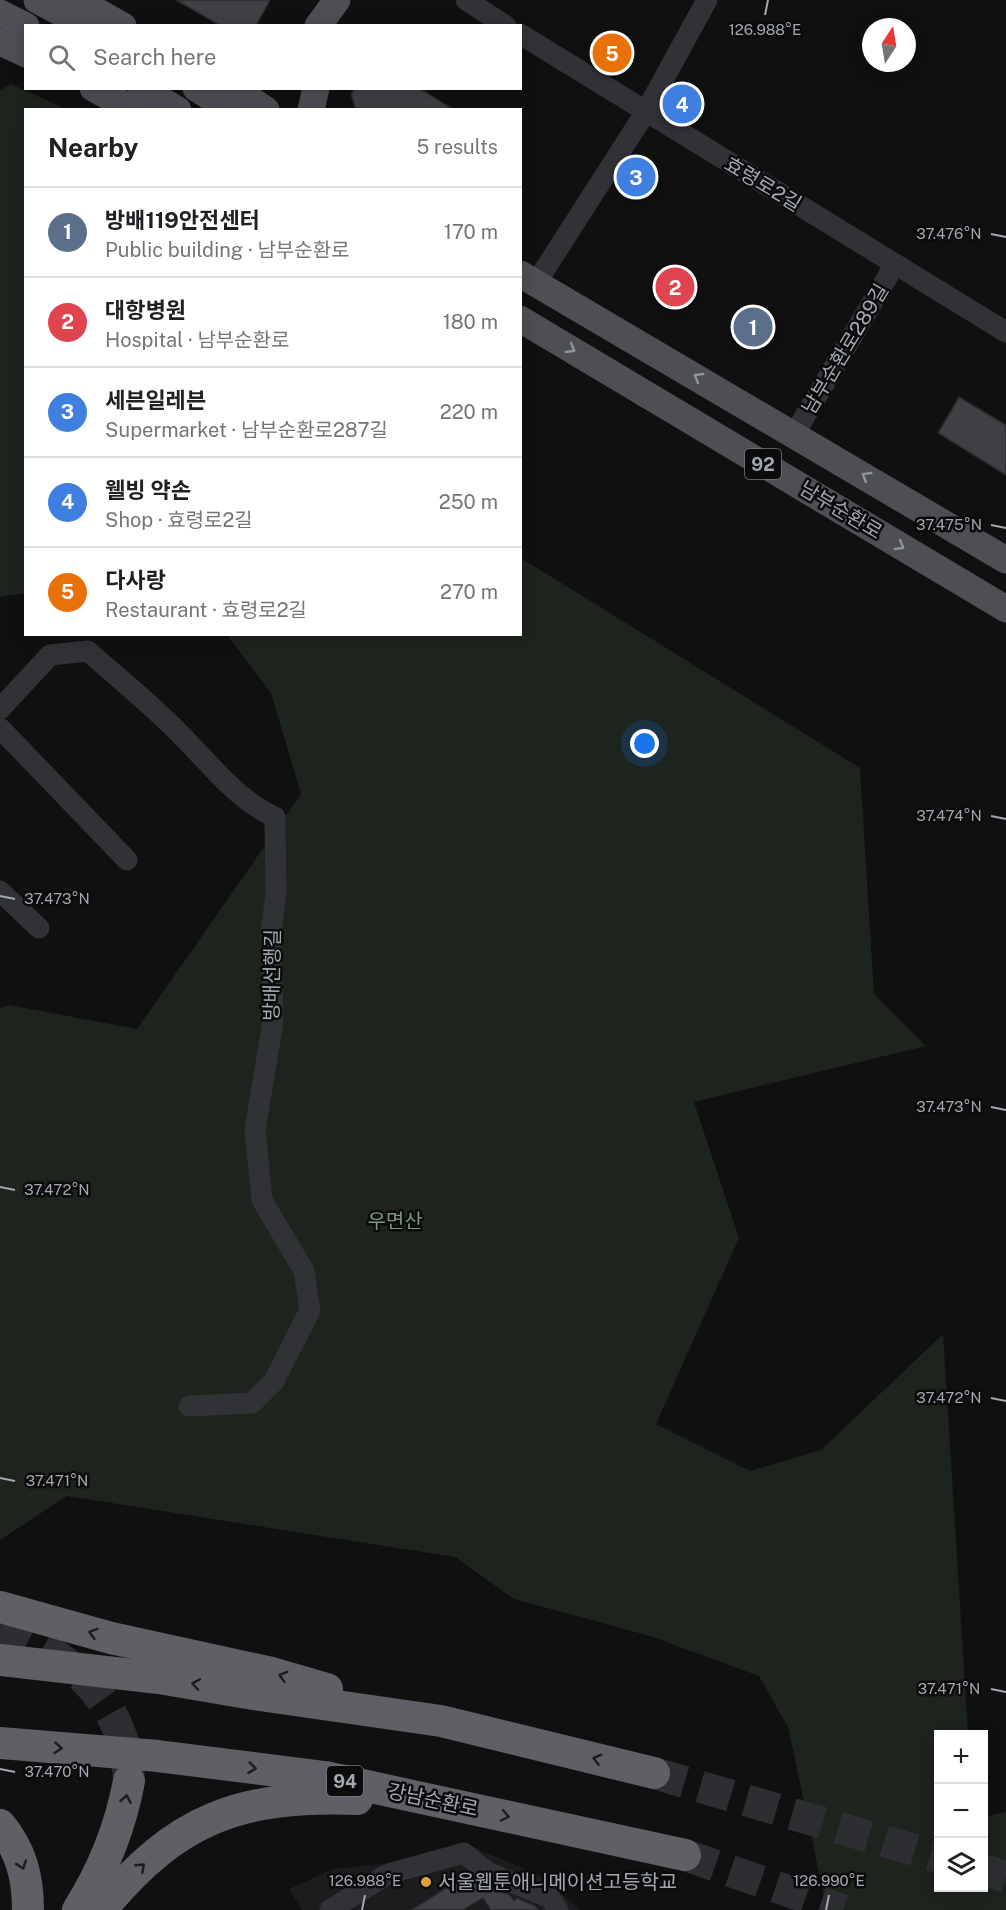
<!DOCTYPE html>
<html lang="en">
<head>
<meta charset="utf-8">
<style>
  body { margin:0; font-family:"Public Sans","Noto Sans KR",sans-serif; background:#f6f6f6; color:#202124 }
  .controls { position:absolute; right:18px; bottom:18px; display:grid; overflow:hidden; border-radius:0px; box-shadow:0 3px 15px #0003 }
  .controls button { width:54px; height:54px; display:grid; place-items:center; padding:0; border:0; border-bottom:2px solid #e0e0e0; background:#fff; color:#202124; font:30px sans-serif }
  .compass { position:absolute; left:862px; top:18px; width:54px; height:54px; border-radius:50%; background:#fff; box-shadow:0 3px 15px #0003; rotate:12deg }
  .you { position:absolute; left:645px; top:744px; width:21px; height:21px; margin:-15px; border:4px solid #fff; border-radius:50%; background:#1a73e8; box-shadow:0 0 0 9px #1a73e833 }
  .badge { display:grid; place-items:center; width:39px; height:39px; border-radius:50%; background:#111827; color:#fff; font-size:20px; font-weight:700 }
  .pin { position:absolute; translate:-50% -50%; border:3px solid #fff; box-shadow:0 2px 6px #0006 }
  .list { margin:0; padding:0; list-style:none }
  h2 { display:flex; justify-content:space-between; align-items:center; height:78px; margin:0; padding:0 24px; font-size:26px }
  h2 small { font-size:20px; font-weight:400; color:#757577 }
  .list li { display:grid; grid-template-columns:39px 1fr auto; gap:18px; align-items:center; box-sizing:border-box; height:90px; padding:0 24px; border-top:2px solid #e0e0e0 }
  .list b { display:block; font-size:22px; white-space:nowrap }
  .list p { margin:0; font-size:20px; white-space:nowrap; color:#757577 }
  .list em { font-size:20px; font-style:normal; color:#757577 }
  .icon { flex:none; width:33px; height:33px; fill:none; stroke:currentColor; stroke-width:2; stroke-linecap:round; stroke-linejoin:round }
  .map { position:relative; flex:none; width:1006px; height:1910px; overflow:hidden }
  .search { position:absolute; background:#fff; box-shadow:0 3px 15px #0003; left:24px; top:24px; width:498px; height:66px; display:flex; align-items:center; gap:15px; box-sizing:border-box; padding:0 21px; border-radius:0px; color:#757577; font-size:22px }
  .panel { position:absolute; background:#fff; box-shadow:0 3px 15px #0003; left:24px; top:108px; width:498px; height:528px; border-radius:0px }
  .map>svg:first-child { display:block }
  .built { fill:#1c1c1e }
  .green { fill:#1d231d }
  .building { fill:#3f4044; stroke:#2a2a2d; stroke-width:1.5 }
  .lines { fill:none; stroke-linecap:round; stroke-linejoin:round }
  .highway-tunnel { stroke:#2d2e31; stroke-width:32; stroke-dasharray:32 16; stroke-linecap:butt }
  .minor { stroke:#313236; stroke-width:21 }
  .major { stroke:#4e4f54; stroke-width:27 }
  .highway { stroke:#5e6066; stroke-width:32 }
  .oneway { stroke:#91959e }
  .oneway2 { stroke:#1c1c1e }
  .ticks { fill:none; stroke:#a2a7b0; stroke-width:2 }
  .poi-dot { fill:#dda13c; stroke:#0b0b0c; stroke-width:2 }
  .labels { text-anchor:middle; dominant-baseline:central; stroke-width:5; stroke-linejoin:round; paint-order:stroke }
  .shield { fill:#0b0b0c; stroke:#75787f; stroke-width:1.5 }
  .shield-label { font-size:18px; font-weight:bold; fill:#a2a7b0 }
  .street-label { font-size:20px; fill:#a2a7b0; stroke:#0b0b0c }
  .park-label { font-size:20px; fill:#7b9a7c; stroke:#0b0b0c }
  .poi-label { font-size:20px; fill:#a2a7b0; stroke:#0b0b0c; text-anchor:start }
  .ticks-label { font-size:15px; text-anchor:middle; fill:#a2a7b0; stroke:#0b0b0c; stroke-width:5; stroke-linejoin:round; paint-order:stroke }
</style>
</head>
<body>
<div class="map">
<svg width="1006" height="1910" viewBox="0 0 1006 1910">
  <rect width="100%" height="100%" fill="#101011"/>
  <path class="built" d="M464 1843 541 1876 580 1910H302L289 1889 333 1869 384 1864Z"/>
  <g class="green">
    <path d="M11 84 66 109 26 110 25 593 0 597V90Z"/>
    <path d="M521 558 860 768 874 994 926 1046 694 1102 739 1238 656 1424 750 1471 821 1450 943 1334 968 1734H938V1888H984V1817L1006 1812V1910H827L788 1727 759 1676 650 1636 514 1599 455 1557 67 1496 0 1540V1008L9 1005 137 1029 301 794 271 693 227 635 520 634Z"/>
  </g>
  <g class="building">
    <path d="M176 0H270L256 26H221Z"/>
    <path d="M355 88H419L454 110H356L351 94Z"/>
    <path d="M959 397 1006 425V475L938 433Z"/>
    <path d="M469 1874 482 1884 510 1895 514 1901 517 1898 535 1906 538 1910H491L483 1898 463 1910H411Z"/>
  </g>
  <g class="lines">
    <g class="highway-tunnel">
      <path d="M0 1626C69 1654 126 1701 129 1780"/>
      <path d="M654 1773 938 1857"/>
      <path d="M685 1855 843 1910"/>
      <path d="M984 1870 1006 1877"/>
    </g>
    <g class="minor">
      <path d="M466 0 506 26"/>
      <path d="M520 34 1006 332"/>
      <path d="M536 283 645 113 707 0"/>
      <path d="M795 433 895 264"/>
      <path d="M0 709 50 655 88 651C119 679 152 705 181 735 210 764 237 800 275 817L276 894 271 933 273 1022 255 1129 262 1200 304 1271 310 1310 274 1381 252 1403 189 1406"/>
      <path d="M0 728 127 860"/>
      <path d="M0 891 39 928"/>
      <path d="M330 1910 388 1874 464 1853 487 1872 550 1898 558 1910"/>
    </g>
    <g class="major">
      <path d="M37 0 86 26"/>
      <path d="M77 0 123 26"/>
      <path d="M0 13 26 26"/>
      <path d="M318 26 337 0"/>
      <path d="M0 42 26 54"/>
      <path d="M93 88 134 110"/>
      <path d="M141 88 178 110"/>
      <path d="M196 88 231 110"/>
      <path d="M233 88 266 110"/>
      <path d="M311 110 316 88"/>
      <path d="M520 274 1006 560"/>
      <path d="M520 319 1006 609"/>
    </g>
    <g class="highway">
      <path d="M0 1607 111 1638 272 1673 327 1689"/>
      <path d="M0 1660 159 1678 253 1694 441 1721 654 1773"/>
      <path d="M0 1743 158 1756 325 1777 685 1855"/>
      <path d="M0 1825C21 1850 28 1877 28 1910"/>
      <path d="M78 1910C104 1869 120 1829 129 1781"/>
      <path d="M101 1910C176 1818 240 1795 357 1799"/>
    </g>
  </g>
  <defs><path id="oneway-chevron" d="M-2-3.5L2.5 0L-2 3.5" fill="none" stroke-width="1.6" stroke-linecap="round" stroke-linejoin="round" transform="scale(1.5)"/></defs>
  <g class="oneway">
    <use href="#oneway-chevron" transform="translate(571 349) rotate(31)"/>
    <use href="#oneway-chevron" transform="translate(698 377) rotate(-150)"/>
    <use href="#oneway-chevron" transform="translate(866 476) rotate(-149)"/>
    <use href="#oneway-chevron" transform="translate(900 546) rotate(31)"/>
  </g>
  <g class="oneway2">
    <use href="#oneway-chevron" transform="translate(93 1633) rotate(-164)"/>
    <use href="#oneway-chevron" transform="translate(283 1676) rotate(-164)"/>
    <use href="#oneway-chevron" transform="translate(196 1684) rotate(-170)"/>
    <use href="#oneway-chevron" transform="translate(58 1748) rotate(5)"/>
    <use href="#oneway-chevron" transform="translate(597 1759) rotate(-166)"/>
    <use href="#oneway-chevron" transform="translate(252 1768) rotate(7)"/>
    <use href="#oneway-chevron" transform="translate(126 1799) rotate(-80)"/>
    <use href="#oneway-chevron" transform="translate(505 1816) rotate(12)"/>
    <use href="#oneway-chevron" transform="translate(22 1865) rotate(71)"/>
    <use href="#oneway-chevron" transform="translate(141 1867) rotate(-43)"/>
  </g>
  <path class="ticks" d="M765 15 768 0M991 234 1006 237M991 525 1006 528M991 816 1006 819M0 896 15 899M991 1107 1006 1110M0 1187 15 1190M991 1398 1006 1401M0 1478 15 1481M991 1689 1006 1692M0 1769 15 1772M362 1910 365 1895M826 1910 829 1895"/>
  <circle class="poi-dot" cx="426" cy="1882" r="6"/>
  <g class="labels">
    <g class="shield">
      <rect x="745" y="449" width="36" height="30" rx="4.5"/>
      <rect x="327" y="1766" width="36" height="30" rx="4.5"/>
    </g>
    <g class="shield-label">
      <text x="763" y="464">92</text>
      <text x="345" y="1781">94</text>
    </g>
    <g class="street-label">
      <text transform="translate(763 184) rotate(31)">효령로2길</text>
      <text transform="translate(845 349) rotate(-59)">남부순환로289길</text>
      <text transform="translate(841 510) rotate(31)">남부순환로</text>
      <text transform="translate(272 975) rotate(-89)">방배선행길</text>
      <text transform="translate(433 1800) rotate(12)">강남순환로</text>
    </g>
    <g class="park-label">
      <text x="395" y="1221">우면산</text>
    </g>
    <g class="poi-label">
      <text x="438" y="1882">서울웹툰애니메이션고등학교</text>
    </g>
  </g>
  <g class="ticks-label">
    <text x="765" y="35">126.988°E</text>
    <text x="949" y="239">37.476°N</text>
    <text x="949" y="530">37.475°N</text>
    <text x="949" y="821">37.474°N</text>
    <text x="57" y="904">37.473°N</text>
    <text x="949" y="1112">37.473°N</text>
    <text x="57" y="1195">37.472°N</text>
    <text x="949" y="1403">37.472°N</text>
    <text x="57" y="1486">37.471°N</text>
    <text x="949" y="1694">37.471°N</text>
    <text x="57" y="1777">37.470°N</text>
    <text x="365" y="1886">126.988°E</text>
    <text x="829" y="1886">126.990°E</text>
  </g>
</svg>
<div class="controls">
<button>+</button>
<button>−</button>
<button><svg class="icon" aria-label="layers" viewBox="0 0 24 24"><path d="M12 4l9 5-9 5-9-5zM3 14l9 5 9-5"/></svg></button>
</div>
<svg class="compass" viewBox="-18 -18 36 36"><path d="M0-13l5 13h-10z" fill="#e53935"/><path d="M0 13l5-13h-10z" fill="#757577"/></svg>
<div class="you"></div>
<div class="pin badge" style="left:753px;top:327px;background:#5c6f8a">1</div>
<div class="pin badge" style="left:675px;top:287px;background:#e0444e">2</div>
<div class="pin badge" style="left:636px;top:177px;background:#3f7fe0">3</div>
<div class="pin badge" style="left:682px;top:104px;background:#3f7fe0">4</div>
<div class="pin badge" style="left:612px;top:53px;background:#e8710a">5</div>
<div class="search"><svg class="icon" aria-label="search" viewBox="0 0 24 24"><circle cx="10" cy="10" r="6"/><path d="M15 15l6 6"/></svg>Search here</div>
<section class="panel">
<h2>Nearby<small>5 results</small></h2>
<ul class="list">
<li><span class="badge" style="background:#5c6f8a">1</span><div><b>방배119안전센터</b><p>Public building · 남부순환로</p></div><em>170 m</em></li>
<li><span class="badge" style="background:#e0444e">2</span><div><b>대항병원</b><p>Hospital · 남부순환로</p></div><em>180 m</em></li>
<li><span class="badge" style="background:#3f7fe0">3</span><div><b>세븐일레븐</b><p>Supermarket · 남부순환로287길</p></div><em>220 m</em></li>
<li><span class="badge" style="background:#3f7fe0">4</span><div><b>웰빙 약손</b><p>Shop · 효령로2길</p></div><em>250 m</em></li>
<li><span class="badge" style="background:#e8710a">5</span><div><b>다사랑</b><p>Restaurant · 효령로2길</p></div><em>270 m</em></li>
</ul>
</section>
</div>
</body>
</html>
